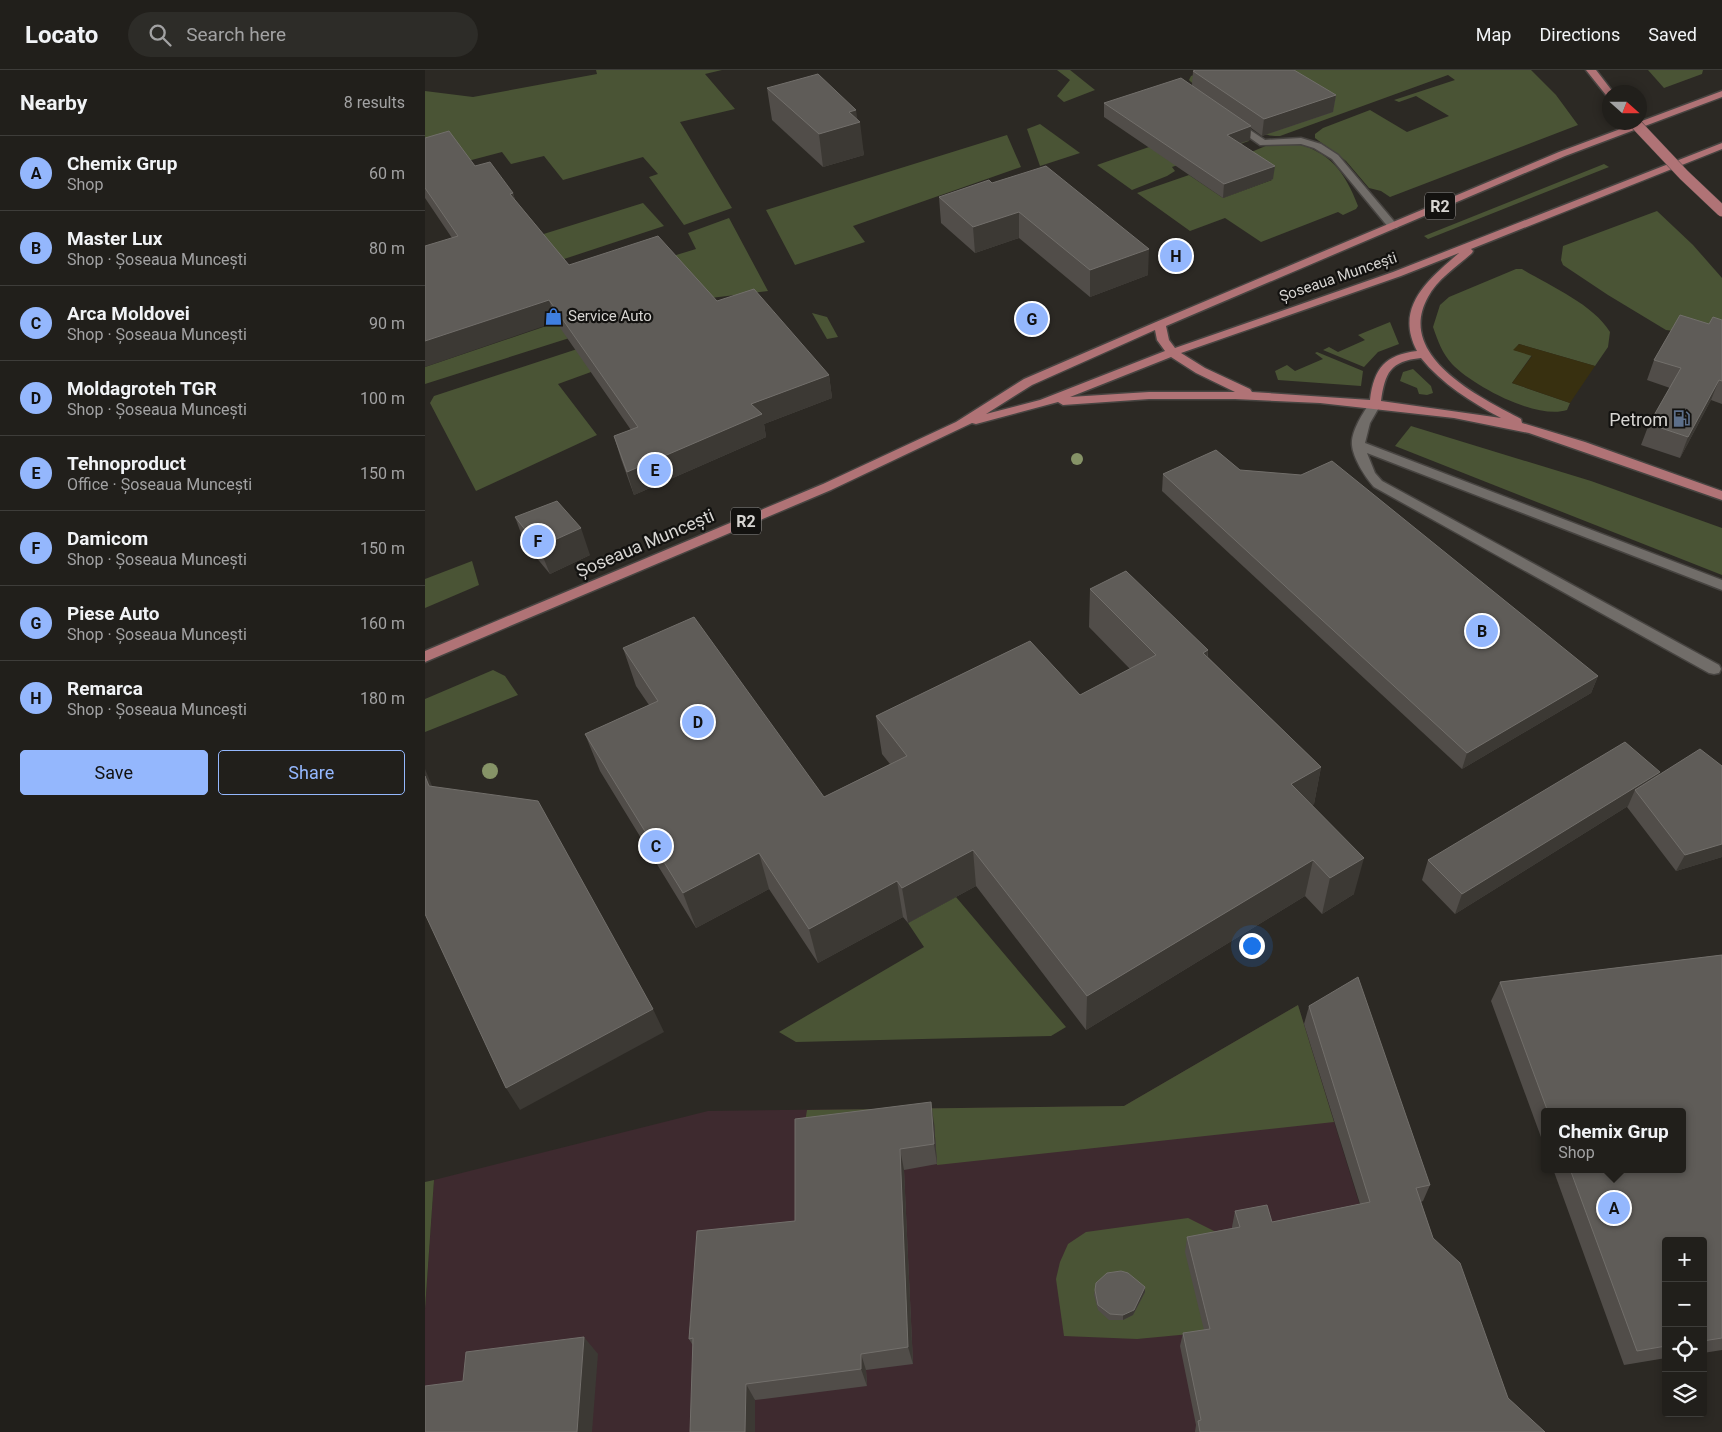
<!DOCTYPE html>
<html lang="en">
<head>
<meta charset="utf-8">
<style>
  body { margin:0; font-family:Roboto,sans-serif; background:#2d2c28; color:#f1f3f6 }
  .controls { position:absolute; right:15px; bottom:15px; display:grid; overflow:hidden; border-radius:5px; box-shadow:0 2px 8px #0003 }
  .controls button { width:45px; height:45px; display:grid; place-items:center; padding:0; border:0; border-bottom:1px solid #3e3d3a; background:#211f1b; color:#f1f3f6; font:25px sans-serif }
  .compass { position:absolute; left:1177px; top:15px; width:45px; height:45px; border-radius:50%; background:#211f1b; box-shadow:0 2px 8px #0003; rotate:111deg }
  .you { position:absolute; left:826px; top:875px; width:18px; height:18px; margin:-12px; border:4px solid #fff; border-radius:50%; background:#1a73e8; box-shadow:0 0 0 8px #1a73e833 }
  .badge { display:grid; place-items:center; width:32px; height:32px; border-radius:50%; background:#94b7fd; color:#111; font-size:16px; font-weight:700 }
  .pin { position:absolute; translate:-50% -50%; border:2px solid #fff; box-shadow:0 1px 5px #0006 }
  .popup { position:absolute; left:1116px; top:1038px; width:145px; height:65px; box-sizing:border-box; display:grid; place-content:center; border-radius:5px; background:#211f1b; filter:drop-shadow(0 1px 4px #0005); font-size:16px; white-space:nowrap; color:#a2a2a3 }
  .popup b { font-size:19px; color:#f1f3f6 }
  .popup::after { content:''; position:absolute; left:50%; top:100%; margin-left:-10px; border:10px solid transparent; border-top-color:#211f1b }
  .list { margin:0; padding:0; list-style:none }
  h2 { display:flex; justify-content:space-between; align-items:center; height:65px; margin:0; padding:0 20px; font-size:21px }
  h2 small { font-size:16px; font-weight:400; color:#a2a2a3 }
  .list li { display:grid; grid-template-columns:32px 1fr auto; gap:15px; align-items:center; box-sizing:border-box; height:75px; padding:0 20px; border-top:1px solid #3e3d3a }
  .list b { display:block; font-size:19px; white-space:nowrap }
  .list p { margin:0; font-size:16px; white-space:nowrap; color:#a2a2a3 }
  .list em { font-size:16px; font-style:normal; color:#a2a2a3 }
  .actions { display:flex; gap:10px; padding:15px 20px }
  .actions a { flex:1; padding:11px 0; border:1px solid #94b7fd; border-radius:5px; text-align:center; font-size:18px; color:#94b7fd }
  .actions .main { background:#94b7fd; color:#111 }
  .icon { flex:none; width:28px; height:28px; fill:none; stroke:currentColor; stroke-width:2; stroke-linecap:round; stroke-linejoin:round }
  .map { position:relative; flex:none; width:1297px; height:1362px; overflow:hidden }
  header { display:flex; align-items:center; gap:30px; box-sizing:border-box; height:70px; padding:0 25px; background:#211f1b; border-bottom:1px solid #3e3d3a }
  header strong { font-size:24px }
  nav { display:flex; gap:28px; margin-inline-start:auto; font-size:18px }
  .search { width:350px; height:45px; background:#2d2c28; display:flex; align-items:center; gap:12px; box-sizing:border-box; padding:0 18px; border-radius:28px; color:#a2a2a3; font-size:19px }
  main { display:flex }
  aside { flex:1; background:#211f1b }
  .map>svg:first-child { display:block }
  .industrial { fill:#3e2a2f }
  .green { fill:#4a5435 }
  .sand { fill:#383010 }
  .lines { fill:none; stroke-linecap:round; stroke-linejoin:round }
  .lane-casing { stroke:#474441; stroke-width:3 }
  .primary-casing { stroke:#474441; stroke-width:3 }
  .lane { fill:#716d69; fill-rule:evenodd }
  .primary { fill:#b07376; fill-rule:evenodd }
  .primary-bridge-casing { stroke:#474441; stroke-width:12; stroke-linecap:butt }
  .primary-bridge { stroke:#b07376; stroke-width:11 }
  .tree { fill:#869367 }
  .wall { fill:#514d49 }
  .shaded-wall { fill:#3c3934 }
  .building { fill:#5f5c58; stroke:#726f6b }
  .labels { text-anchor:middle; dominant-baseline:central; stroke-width:4.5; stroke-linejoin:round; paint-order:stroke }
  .far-street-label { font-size:15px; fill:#d7d5d2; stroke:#131210 }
  .far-poi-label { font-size:15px; fill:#d7d5d2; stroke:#131210; text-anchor:start }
  .shield { fill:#131210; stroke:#9c9a98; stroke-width:1 }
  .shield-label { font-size:16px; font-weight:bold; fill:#d7d5d2 }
  .poi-label { font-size:18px; fill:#d7d5d2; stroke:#131210; text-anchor:end }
  .street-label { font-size:18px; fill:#d7d5d2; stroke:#131210 }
</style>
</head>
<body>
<header>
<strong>Locato</strong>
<div class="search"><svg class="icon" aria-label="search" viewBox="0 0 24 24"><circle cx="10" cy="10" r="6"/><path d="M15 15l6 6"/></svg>Search here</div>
<nav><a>Map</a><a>Directions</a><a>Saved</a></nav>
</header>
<main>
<aside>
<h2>Nearby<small>8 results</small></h2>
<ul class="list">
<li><span class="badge">A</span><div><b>Chemix Grup</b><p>Shop</p></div><em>60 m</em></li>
<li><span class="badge">B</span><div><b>Master Lux</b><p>Shop · Șoseaua Muncești</p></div><em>80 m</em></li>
<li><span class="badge">C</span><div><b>Arca Moldovei</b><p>Shop · Șoseaua Muncești</p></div><em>90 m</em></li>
<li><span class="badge">D</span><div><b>Moldagroteh TGR</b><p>Shop · Șoseaua Muncești</p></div><em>100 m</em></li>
<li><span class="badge">E</span><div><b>Tehnoproduct</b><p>Office · Șoseaua Muncești</p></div><em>150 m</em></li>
<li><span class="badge">F</span><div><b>Damicom</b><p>Shop · Șoseaua Muncești</p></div><em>150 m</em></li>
<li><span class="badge">G</span><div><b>Piese Auto</b><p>Shop · Șoseaua Muncești</p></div><em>160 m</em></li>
<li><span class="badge">H</span><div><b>Remarca</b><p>Shop · Șoseaua Muncești</p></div><em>180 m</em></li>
</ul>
<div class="actions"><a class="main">Save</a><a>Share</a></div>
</aside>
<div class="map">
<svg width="1297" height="1362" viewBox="0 0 1297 1362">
  <rect width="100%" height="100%" fill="#2c2924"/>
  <path class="industrial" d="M873 935 1005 1362H0V1239L9 1110 283 1041 699 1036Z"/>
  <g class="green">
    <path d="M171 0H297L280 4 310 39 255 52 307 138 259 155 224 107 233 104 218 87 138 110 119 86 86 94 77 82 39 92 0 91V21L48 27 172 4Z"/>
    <path d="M632 0H645L670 20 639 32 632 26 645 10Z"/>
    <path d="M781 0H1106L1131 25 1153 55 965 127 956 121 944 118 921 91 890 68V64L898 58 945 40 982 62 1024 46 991 26 974 32 969 30 1030 10 1023 5 855 66C851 66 846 66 843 65 831 61 772 19 764 10L766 6Z"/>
    <path d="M1223 0H1278L1277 4 1239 18Z"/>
    <path d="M615 54 655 83 615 96 602 59Z"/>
    <path d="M804 57 824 71 747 97 750 101 742 106 707 120 672 95 724 77Z"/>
    <path d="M582 65 596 97 428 156 440 172 370 195 341 140Z"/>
    <path d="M868 73C905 81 920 102 933 136L931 139 918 145 913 142 836 172 800 148 765 161 712 123 764 105 798 128 847 110 819 85 843 75Z"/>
    <path d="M1179 94 1184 97 1003 169 999 166Z"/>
    <path d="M218 133 239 156 130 192 109 167Z"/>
    <path d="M1232 141 1268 175 1297 208V267L1241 260 1183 225 1138 195 1136 190 1138 176Z"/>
    <path d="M304 148 343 221 261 231 0 314V297L257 210 238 189 271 179 263 163Z"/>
    <path d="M1091 199H1097C1125 216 1168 234 1185 262L1183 277 1170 296 1094 274 1089 280 1107 285 1087 313 1145 333 1142 340C1112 350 1048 316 1027 294 1017 283 1013 271 1008 257L1015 235 1024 227Z"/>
    <path d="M387 243 402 247 413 267 402 269Z"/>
    <path d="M965 252 974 274 953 282 939 297 898 280 904 277 913 282 940 270 933 265Z"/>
    <path d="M204 262 166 302 133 314 172 365 51 421 5 333 9 326Z"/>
    <path d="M892 282 938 301 936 316 853 310 850 301 862 295 870 301 898 289 890 283Z"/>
    <path d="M988 299 1006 316 1008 323 1002 325 994 324 992 318 975 311 978 302Z"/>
    <path d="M986 356 1166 411 1297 458V505L970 376Z"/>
    <path d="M47 491 54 515 0 538V509Z"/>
    <path d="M68 600 80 606 93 625 0 662V629Z"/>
    <path d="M531 827 641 957 626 966 371 972 354 962 499 877 483 853Z"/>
    <path d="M873 935 909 1052 512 1095 509 1053 377 1070 382 1040 699 1036Z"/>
    <path d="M9 1110 0 1239V1112Z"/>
    <path d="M763 1148 811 1172 818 1259 712 1269 639 1266 631 1209 635 1192 643 1174 661 1162Z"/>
  </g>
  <path class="sand" d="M1094 274 1170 296 1145 333 1087 313 1107 286 1088 280Z"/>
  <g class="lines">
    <defs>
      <g id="lane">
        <path d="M810 50 840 70 876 68 896 74 913 85 973 156 972 158H964L907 89 889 78 876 74 835 75 807 55 805 53Z"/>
        <path d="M950 330 956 334 945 353 940 373 1297 510V520L942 383 950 403 957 411 1294 595 1296 599 1294 603 1289 604 1284 603 949 417C940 407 928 388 927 375 926 361 938 343 946 331Z"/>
      </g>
      <g id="primary">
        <path d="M1161 0H1171L1188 22H1184V26L1181 25Z"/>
        <path d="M1297 21V27L1140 86 741 256 744 270 750 278 968 202 1297 73V79L1046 179 1048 181 1047 183C1033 196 1012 209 1003 227 970 286 1054 327 1096 349L1097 353 1160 372 1297 421V430L1104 363 1029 348 895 333 810 329H724L638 335 633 332 551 354 547 353 406 420 0 592V581L398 414 531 352 599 309 731 252 1134 82ZM1034 183C1003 210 969 237 992 281 960 285 949 298 945 330L827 322 825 319 780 298 756 283 976 206ZM730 260 732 270 740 281 615 330 561 344 607 315ZM746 287 771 303 810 322H724L645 327ZM996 288C1017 314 1046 332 1076 348L956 331C960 303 965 291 996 288Z"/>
      </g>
    </defs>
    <use href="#lane" class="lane-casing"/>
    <use href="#primary" class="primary-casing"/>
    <use href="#lane" class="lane"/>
    <use href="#primary" class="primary"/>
    <defs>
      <path id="primary-bridge" d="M1209 52 1259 105 1297 141"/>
    </defs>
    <use href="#primary-bridge" class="primary-bridge-casing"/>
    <use href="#primary-bridge" class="primary-bridge"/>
  </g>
  <g class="tree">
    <circle cx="652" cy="389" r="6"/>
    <circle cx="65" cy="701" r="8"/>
  </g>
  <g class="wall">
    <path d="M768 1 911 25 908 42 837 66 826 58 825 70 816 73 848 109 798 128 679 47V33L767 15Z"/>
    <path d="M342 18 432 49 439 85 398 97 347 50Z"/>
    <path d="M0 68 50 96 88 123 90 130 144 195 292 231 404 305 407 328 339 354 341 367 209 425 196 389 189 366 206 360 131 252 27 168 0 128Z"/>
    <path d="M567 113 723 205 665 227 594 168 550 183 516 153 514 127Z"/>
    <path d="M1297 250V334L1286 330 1255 388 1216 375 1224 354 1245 318 1222 310 1229 290 1284 254Z"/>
    <path d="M815 400 1173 606 1166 623 1037 699 737 421 738 404Z"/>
    <path d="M90 447 165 485 125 504 100 474Z"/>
    <path d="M665 519 783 580V587L896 697 889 734 887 735 929 824 897 844 880 826 661 960 551 816 483 853 478 847 393 893 344 819 271 858 175 701 160 664 224 635 211 616 198 578 399 727 465 694 457 684 451 646 655 625 705 599 664 557Z"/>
    <path d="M1235 702 1232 707 1297 787 1251 801 1202 737 1203 736 1030 844 997 810 1003 790Z"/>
    <path d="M1297 885V1280L1278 1283V1171H1241V1288L1199 1295 1128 1099H1258V1042H1120V1078L1066 931 1075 912Z"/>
    <path d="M884 936 1005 1115 998 1131 996 1132 1008 1168 1083 1328 1120 1362H770L771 1355 755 1276 758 1263 779 1260 760 1182 762 1167 807 1158V1157L810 1141 847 1152 935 1134 879 954Z"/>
    <path d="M509 1053 512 1094 479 1100 488 1294 441 1300 442 1316 330 1330 267 1274 264 1269 370 1151Z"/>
    <path d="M720 1217V1222L708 1245 698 1250H684L673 1240 669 1225 670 1220Z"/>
  </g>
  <g class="shaded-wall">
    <path d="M911 25 908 42 837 66 839 49Z"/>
    <path d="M431 40 433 53 435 52 439 85 398 97 394 64 424 42Z"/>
    <path d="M826 56 825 70 801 78 802 65Z"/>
    <path d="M850 96 848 109 798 128 799 114Z"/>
    <path d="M88 123 95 145 85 124Z"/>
    <path d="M594 142V168L550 183 548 157Z"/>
    <path d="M724 179 723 205 665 227V200Z"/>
    <path d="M124 230 131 252 0 297V271Z"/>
    <path d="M404 305 407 328 339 354 341 367 209 425 202 402 326 334Z"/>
    <path d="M1294 310 1286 330 1255 388 1263 367Z"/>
    <path d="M156 458 165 485 125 504 114 477Z"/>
    <path d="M783 580 779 618 778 583Z"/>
    <path d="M1173 606 1166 623 1037 699 1042 683Z"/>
    <path d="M896 697 889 734 859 751 866 714Z"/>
    <path d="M0 699 18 742 4 716 0 706Z"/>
    <path d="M1235 702 1224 722 1210 720 1203 736 1030 844 1037 824Z"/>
    <path d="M1297 774V787L1251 801 1260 785Z"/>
    <path d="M548 780 551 816 483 853 477 818Z"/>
    <path d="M334 783 344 819 271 858 258 823Z"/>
    <path d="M939 788 929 824 897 844 905 808Z"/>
    <path d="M888 790 880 826 661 960 662 926Z"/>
    <path d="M472 811 478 847 393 893 384 859Z"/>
    <path d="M228 939 239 962 95 1040 81 1018Z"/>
    <path d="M506 1032 509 1053 512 1094 509 1074Z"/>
    <path d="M475 1079 479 1100 488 1294 483 1277Z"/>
    <path d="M720 1217V1222L708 1245 698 1250V1245Z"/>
    <path d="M159 1267 173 1284 167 1362H152Z"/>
    <path d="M436 1284 441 1300 442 1316 436 1299Z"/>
    <path d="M321 1314 330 1330V1362H320Z"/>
  </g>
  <g class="building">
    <path d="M771 0H869L911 25 839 49 768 1Z"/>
    <path d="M393 4 431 40 424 42 435 52 394 64 342 18Z"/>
    <path d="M756 8 826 56 802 65 850 96 799 114 679 33Z"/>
    <path d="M24 61 50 96 65 92 88 123 85 124 144 195 233 166 292 231 329 219 404 305 326 334 337 344 202 402 189 366 213 357 124 230 0 271V176L33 166 0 118V68Z"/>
    <path d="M621 96 724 179 665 200 594 142 548 157 514 127 564 110 567 113Z"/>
    <path d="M1255 245 1284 254 1288 247 1297 250V311L1294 310 1263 367 1224 354 1256 298 1229 290Z"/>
    <path d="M791 380 815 400 876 405 907 391 1173 606 1042 683 738 404Z"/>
    <path d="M132 431 156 458 114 477 90 447Z"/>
    <path d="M701 501 783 580 778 583 896 697 866 714 939 788 905 808 888 790 662 926 548 780 477 818 472 811 384 859 334 783 258 823 160 664 233 631 198 578 269 547 399 727 482 686 451 646 605 571 655 625 731 585 665 519Z"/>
    <path d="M1200 672 1235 702 1037 824 1003 790Z"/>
    <path d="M1275 679 1297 696V774L1260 785 1210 720Z"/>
    <path d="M0 706 4 716 113 731 228 939 81 1018 0 844Z"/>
    <path d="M1297 885V1268L1278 1271V1171H1241V1276L1212 1281 1145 1099H1258V1042H1123L1075 912Z"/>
    <path d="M933 907 1005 1115 991 1118 1008 1168 1035 1193 1083 1328 1120 1362H775L773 1351 776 1350 758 1263 785 1259 762 1167 815 1157 810 1141 842 1135 847 1152 945 1132 884 936Z"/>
    <path d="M506 1032 509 1074 475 1079 483 1277 436 1284V1299L321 1314 320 1362H265L268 1268 264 1269 272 1161 370 1151V1049Z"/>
    <path d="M696 1201 703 1203 720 1217 709 1240 698 1245 685 1244 673 1235 670 1220 671 1213 682 1203Z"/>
    <path d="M159 1267 152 1362H0V1316L38 1311 41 1282Z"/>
  </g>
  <defs>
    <symbol id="shop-bare" viewBox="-9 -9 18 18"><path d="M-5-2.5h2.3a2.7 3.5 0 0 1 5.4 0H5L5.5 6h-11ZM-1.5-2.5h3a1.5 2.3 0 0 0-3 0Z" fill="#3f7fe0" stroke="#131210" stroke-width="2.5" paint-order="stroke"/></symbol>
    <symbol id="fuel-bare" viewBox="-9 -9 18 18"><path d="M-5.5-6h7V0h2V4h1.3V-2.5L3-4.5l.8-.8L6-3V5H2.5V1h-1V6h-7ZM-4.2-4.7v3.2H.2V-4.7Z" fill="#5c6f8a" stroke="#131210" stroke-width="2.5" paint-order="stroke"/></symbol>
  </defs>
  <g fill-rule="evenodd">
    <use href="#shop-bare" x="116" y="234" width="25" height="25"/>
    <use href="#fuel-bare" x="1244" y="336" width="25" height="25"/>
  </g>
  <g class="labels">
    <g class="far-street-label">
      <text transform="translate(913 207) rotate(-19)">Șoseaua Muncești</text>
    </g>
    <g class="far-poi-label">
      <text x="143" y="246">Service Auto</text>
    </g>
    <g class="shield">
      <rect x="1000" y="122.5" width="30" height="27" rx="4"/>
      <rect x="306" y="437.5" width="30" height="27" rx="4"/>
    </g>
    <g class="shield-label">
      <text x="1015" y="136">R2</text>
      <text x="321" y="451">R2</text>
    </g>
    <g class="poi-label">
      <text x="1243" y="349">Petrom</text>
    </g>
    <g class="street-label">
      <text transform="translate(220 473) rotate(-23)">Șoseaua Muncești</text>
    </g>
  </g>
</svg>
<div class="controls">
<button>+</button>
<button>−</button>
<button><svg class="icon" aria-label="locate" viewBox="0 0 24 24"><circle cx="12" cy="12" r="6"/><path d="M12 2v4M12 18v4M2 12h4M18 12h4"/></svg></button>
<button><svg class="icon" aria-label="layers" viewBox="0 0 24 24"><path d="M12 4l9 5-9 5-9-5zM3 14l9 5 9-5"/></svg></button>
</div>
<svg class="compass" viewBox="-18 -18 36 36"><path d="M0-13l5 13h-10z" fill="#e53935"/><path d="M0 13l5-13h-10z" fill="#a2a2a3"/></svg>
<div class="you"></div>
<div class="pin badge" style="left:1189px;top:1138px">A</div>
<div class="popup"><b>Chemix Grup</b>Shop</div>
<div class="pin badge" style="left:1057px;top:561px">B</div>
<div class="pin badge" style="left:231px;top:776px">C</div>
<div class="pin badge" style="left:273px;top:652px">D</div>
<div class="pin badge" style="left:230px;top:400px">E</div>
<div class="pin badge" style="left:113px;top:471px">F</div>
<div class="pin badge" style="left:607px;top:249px">G</div>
<div class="pin badge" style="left:751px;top:186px">H</div>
</div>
</main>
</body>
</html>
